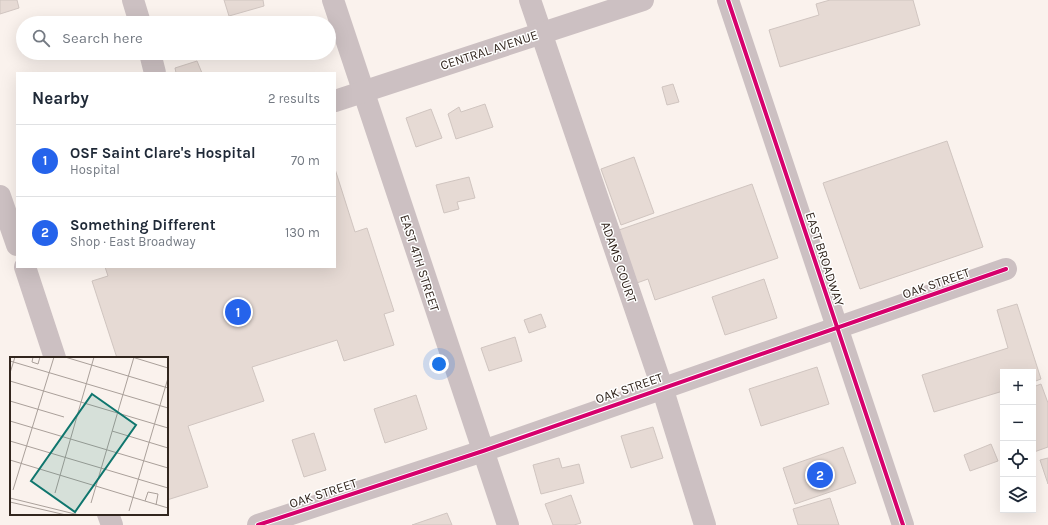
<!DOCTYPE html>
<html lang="en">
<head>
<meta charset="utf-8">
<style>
  body { margin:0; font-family:Karla,sans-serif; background:#f2f2f3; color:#1f2937 }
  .controls { position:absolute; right:12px; bottom:12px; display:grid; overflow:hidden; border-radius:0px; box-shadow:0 4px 16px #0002 }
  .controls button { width:36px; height:36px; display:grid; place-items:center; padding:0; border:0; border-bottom:1px solid #e0e1e3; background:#fff; color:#1f2937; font:20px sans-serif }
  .you { position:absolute; left:439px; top:364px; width:14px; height:14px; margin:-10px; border:3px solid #fff; border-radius:50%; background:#1a73e8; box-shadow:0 0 0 6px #1a73e833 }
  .badge { display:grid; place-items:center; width:26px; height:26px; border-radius:50%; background:#2563eb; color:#fff; font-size:13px; font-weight:700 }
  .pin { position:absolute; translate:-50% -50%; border:2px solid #fff; box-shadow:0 1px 4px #0006 }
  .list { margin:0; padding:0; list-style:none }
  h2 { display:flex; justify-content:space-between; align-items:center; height:52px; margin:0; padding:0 16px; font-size:17px }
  h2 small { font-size:13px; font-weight:400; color:#747a83 }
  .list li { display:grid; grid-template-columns:26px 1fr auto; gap:12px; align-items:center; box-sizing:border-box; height:72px; padding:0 16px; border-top:1px solid #e0e1e3 }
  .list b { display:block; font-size:15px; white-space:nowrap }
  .list p { margin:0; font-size:13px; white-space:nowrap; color:#747a83 }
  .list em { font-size:13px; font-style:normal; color:#747a83 }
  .icon { flex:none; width:22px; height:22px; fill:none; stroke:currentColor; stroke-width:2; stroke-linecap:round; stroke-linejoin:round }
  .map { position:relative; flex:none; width:1048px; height:525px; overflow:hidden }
  .search { position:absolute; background:#fff; box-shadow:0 4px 16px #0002; left:16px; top:16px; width:320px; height:44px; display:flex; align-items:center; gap:10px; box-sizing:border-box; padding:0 14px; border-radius:22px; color:#747a83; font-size:15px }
  .panel { position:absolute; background:#fff; box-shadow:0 4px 16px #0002; left:16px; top:72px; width:320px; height:196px; border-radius:0px }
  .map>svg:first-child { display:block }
  .building { fill:#e6dad4; stroke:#d0c5c0 }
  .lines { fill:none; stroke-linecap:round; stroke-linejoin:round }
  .minor { stroke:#ccc0c2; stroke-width:22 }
  .cycleway-casing { stroke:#fff; stroke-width:6 }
  .cycleway { stroke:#d6006c; stroke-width:4 }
  .labels { text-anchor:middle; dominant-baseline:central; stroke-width:3; stroke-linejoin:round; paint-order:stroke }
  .street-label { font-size:13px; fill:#32261e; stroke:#fff }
  .inset-road { fill:none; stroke:#aaa09a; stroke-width:1 }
  .view { fill:#0f766e; fill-opacity:0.15; stroke:#0f766e; stroke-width:2 }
  .inset-edge { fill:none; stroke:#32261e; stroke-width:2 }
</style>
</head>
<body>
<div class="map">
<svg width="1048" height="525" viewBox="0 0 1048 525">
  <rect width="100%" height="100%" fill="#faf2ed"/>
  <g class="building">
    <path d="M0 0H17L19 8 0 14Z"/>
    <path d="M224 0H263L264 6 229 16Z"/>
    <path d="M830 0H913L920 25 780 67 769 30 819 15 816 4Z"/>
    <path d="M276 19 277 23H262Z"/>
    <path d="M197 61 202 73H176L175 68Z"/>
    <path d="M673 84 679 102 667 105 662 87Z"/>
    <path d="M485 104 493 127 456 139 448 114 459 107 461 112Z"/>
    <path d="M431 109 442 138 416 147 406 118Z"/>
    <path d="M947 141 983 247 860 289 823 183Z"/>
    <path d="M634 157 654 213 621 225 601 169Z"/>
    <path d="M335 169 355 232 367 228 394 311 384 314 394 345 344 361 337 340 252 367 264 401 188 426 208 487 167 500V358H117L92 281 108 276 105 267H335Z"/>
    <path d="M469 177 475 198 457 202 459 209 444 213 436 185Z"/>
    <path d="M752 184 778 258 655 300 648 279 634 284 616 231Z"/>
    <path d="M764 279 777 318 725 335 712 297Z"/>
    <path d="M1017 304 1041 379 1033 382V372H1003V391L934 412 922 375 1008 348 997 310Z"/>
    <path d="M541 314 546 327 529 333 524 320Z"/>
    <path d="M515 337 522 361 489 371 481 348Z"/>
    <path d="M817 367 829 404 761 426 749 389Z"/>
    <path d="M1041 384 1048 403V447L1034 452 1033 387Z"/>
    <path d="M416 395 427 429 385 443 374 409Z"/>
    <path d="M653 427 663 458 631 468 621 436Z"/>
    <path d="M314 433 326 470 304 477 292 440Z"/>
    <path d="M991 444 998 461 970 471 964 455Z"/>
    <path d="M843 447 856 483 795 504 783 468Z"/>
    <path d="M559 458 562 468 579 464 584 483 541 494 533 465Z"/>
    <path d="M1048 458V484L1040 460Z"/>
    <path d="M571 495 581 523 574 525H553L545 504Z"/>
    <path d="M830 498 839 525H798L793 509Z"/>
    <path d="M447 513 452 525H412Z"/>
  </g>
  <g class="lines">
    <g class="minor">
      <path d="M133 0 140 23"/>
      <path d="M333 0 508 525"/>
      <path d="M530 0 662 387 705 525"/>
      <path d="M728 0 903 525"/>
      <path d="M150 53 155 73"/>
      <path d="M335 101 643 0"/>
      <path d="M0 196 17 245"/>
      <path d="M25 267 55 358"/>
      <path d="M108 514 112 525"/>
      <path d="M258 525 483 451 1006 269"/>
    </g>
    <defs>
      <g id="cycleway">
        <path d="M728 0 903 525"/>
        <path d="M258 525 483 451 1006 269"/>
      </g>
    </defs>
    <use href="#cycleway" class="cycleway-casing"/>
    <use href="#cycleway" class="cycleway"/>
  </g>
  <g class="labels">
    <g class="street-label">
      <text transform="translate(489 50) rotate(-18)">CENTRAL AVENUE</text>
      <text transform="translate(825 259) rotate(72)">EAST BROADWAY</text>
      <text transform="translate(619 262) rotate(71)">ADAMS COURT</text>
      <text transform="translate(420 263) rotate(72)">EAST 4TH STREET</text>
      <text transform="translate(936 283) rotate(-19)">OAK STREET</text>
      <text transform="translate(629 388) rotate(-19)">OAK STREET</text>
      <text transform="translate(323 493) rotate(-18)">OAK STREET</text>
    </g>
  </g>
  <g transform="translate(10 357)">
    <rect width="158" height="158" fill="#faf2ed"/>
    <path class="inset-road" d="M23 0 22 5 28 7 30 0M55 0 158 31M122 0 158 11M0 4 158 51M0 16 5 0M0 24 158 71M0 44 54 60M0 64 158 111M102 74 158 91M0 84 158 131M0 103 158 151M3 133 44 0M45 136 84 0M0 141 69 158M135 144 138 135 148 137 146 148M0 145 56 158M81 146 124 0M119 154 158 21"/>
    <path class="view" d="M82 37 126 68 65 155 21 124Z"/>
    <rect width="158" height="158" class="inset-edge"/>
  </g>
</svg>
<div class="controls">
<button>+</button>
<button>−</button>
<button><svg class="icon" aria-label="locate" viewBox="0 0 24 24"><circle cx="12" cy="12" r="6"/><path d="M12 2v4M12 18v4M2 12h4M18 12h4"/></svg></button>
<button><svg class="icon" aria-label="layers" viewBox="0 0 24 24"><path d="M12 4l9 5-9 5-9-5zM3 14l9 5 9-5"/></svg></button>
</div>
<div class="you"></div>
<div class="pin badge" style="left:238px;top:312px">1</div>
<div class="pin badge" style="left:820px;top:475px">2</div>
<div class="search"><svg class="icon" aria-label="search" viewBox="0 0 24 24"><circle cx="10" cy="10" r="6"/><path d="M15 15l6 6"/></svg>Search here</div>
<section class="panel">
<h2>Nearby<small>2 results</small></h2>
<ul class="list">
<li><span class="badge">1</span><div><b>OSF Saint Clare's Hospital</b><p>Hospital</p></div><em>70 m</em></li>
<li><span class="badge">2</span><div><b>Something Different</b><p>Shop · East Broadway</p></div><em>130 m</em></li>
</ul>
</section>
</div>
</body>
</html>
